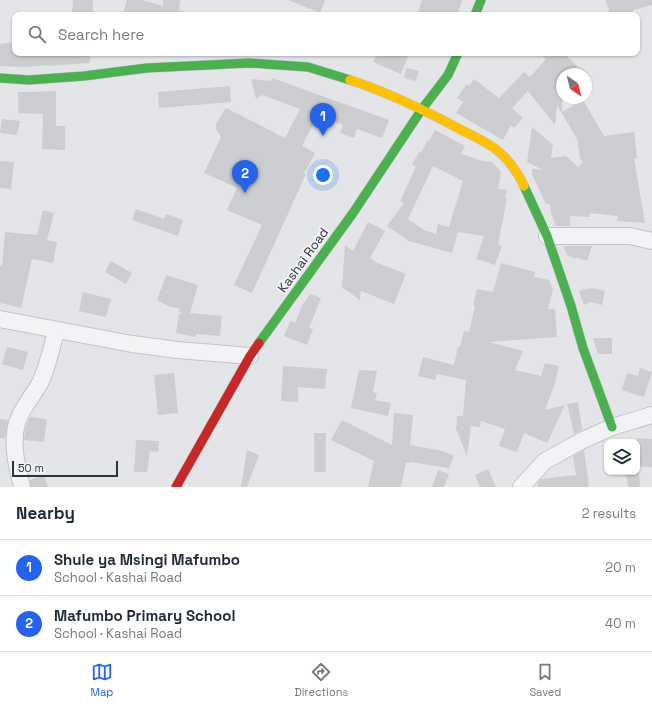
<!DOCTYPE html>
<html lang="en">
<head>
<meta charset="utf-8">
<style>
  body { margin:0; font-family:"Space Grotesk",sans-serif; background:#f2f2f3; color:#1f2937 }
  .controls { position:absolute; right:12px; bottom:12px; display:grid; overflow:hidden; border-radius:8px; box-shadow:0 1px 3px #0004 }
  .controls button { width:36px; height:36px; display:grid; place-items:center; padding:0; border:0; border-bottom:1px solid #e0e1e3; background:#fff; color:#1f2937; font:20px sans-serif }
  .compass { position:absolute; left:556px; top:68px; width:36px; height:36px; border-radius:50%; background:#fff; box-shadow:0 1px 3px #0004; rotate:145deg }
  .scale { position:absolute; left:12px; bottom:10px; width:106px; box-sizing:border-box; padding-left:4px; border:2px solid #2c333f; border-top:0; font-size:11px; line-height:14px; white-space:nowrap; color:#2c333f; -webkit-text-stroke:3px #f1f3f6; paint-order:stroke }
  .you { position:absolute; left:323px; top:175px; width:14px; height:14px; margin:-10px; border:3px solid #fff; border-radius:50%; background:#1a73e8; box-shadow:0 0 0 6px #1a73e833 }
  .badge { display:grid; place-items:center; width:26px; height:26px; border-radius:50%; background:#2563eb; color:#fff; font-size:13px; font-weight:700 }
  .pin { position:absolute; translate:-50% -33px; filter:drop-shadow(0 1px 2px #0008) }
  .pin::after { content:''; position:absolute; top:21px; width:14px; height:12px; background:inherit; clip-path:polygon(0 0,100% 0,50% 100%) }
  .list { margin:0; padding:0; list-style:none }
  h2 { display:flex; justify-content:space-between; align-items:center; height:52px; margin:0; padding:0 16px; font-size:17px }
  h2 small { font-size:13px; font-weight:400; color:#747a83 }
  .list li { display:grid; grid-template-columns:26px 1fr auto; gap:12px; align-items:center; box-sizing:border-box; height:56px; padding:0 16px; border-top:1px solid #e0e1e3 }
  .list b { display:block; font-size:15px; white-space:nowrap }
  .list p { margin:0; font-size:13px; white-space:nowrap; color:#747a83 }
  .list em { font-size:13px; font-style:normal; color:#747a83 }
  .icon { flex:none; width:22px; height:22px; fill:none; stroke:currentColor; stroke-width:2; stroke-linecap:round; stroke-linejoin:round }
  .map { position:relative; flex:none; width:652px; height:487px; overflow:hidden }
  .search { position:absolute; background:#fff; box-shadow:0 1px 3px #0004; left:12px; right:12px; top:12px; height:44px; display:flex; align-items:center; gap:10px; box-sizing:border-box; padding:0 14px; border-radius:8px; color:#747a83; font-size:15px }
  .sheet { height:164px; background:#fff }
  nav { display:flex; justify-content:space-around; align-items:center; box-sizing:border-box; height:56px; border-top:1px solid #e0e1e3; background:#fff; font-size:11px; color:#747a83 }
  nav a { display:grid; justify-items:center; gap:2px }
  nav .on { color:#2563eb }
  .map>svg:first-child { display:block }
  .building { fill:#cccdd0; fill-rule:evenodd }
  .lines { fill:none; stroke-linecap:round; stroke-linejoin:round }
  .street-casing { stroke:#c2c3c6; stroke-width:18 }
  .fast-casing { stroke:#c2c3c6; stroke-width:10 }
  .slow-casing { stroke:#c2c3c6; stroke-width:10 }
  .jam-casing { stroke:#c2c3c6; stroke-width:10 }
  .street { stroke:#f2f3f5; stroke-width:16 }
  .fast { stroke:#4caf50; stroke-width:9 }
  .slow { stroke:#ffc107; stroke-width:9 }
  .jam { stroke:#c62828; stroke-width:9 }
  .labels { text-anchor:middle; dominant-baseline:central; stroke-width:4; stroke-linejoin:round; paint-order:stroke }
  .street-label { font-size:13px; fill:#2c333f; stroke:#f1f3f6 }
</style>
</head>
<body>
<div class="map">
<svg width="652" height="487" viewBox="0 0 652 487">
  <rect width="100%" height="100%" fill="#e3e5e8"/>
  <g class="building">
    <path d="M73 0H93V15H72Z"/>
    <path d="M127 0H142L163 6V0H180L179 10 184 11V15H123Z"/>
    <path d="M288 0H325L320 13Z"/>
    <path d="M422 0H462L457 15H417Z"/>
    <path d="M606 0H652V5L633 10 634 13 624 15H610Z"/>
    <path d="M15 42V53H90V63L49 66V65L27 67 0 66V44Z"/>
    <path d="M377 53H409L401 74 373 62Z"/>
    <path d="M539 53H564L578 67 571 74H562V112L583 100 604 136 634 132 637 158H634L645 223 617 221 618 216 590 213V217L570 216V226H556L551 213 550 204H546L532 174V169L543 170 527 162 532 127 553 145 551 158 566 156 578 167 583 162 580 158 577 139 557 105 555 125 528 91 512 108 523 118 514 128 511 125 503 140 456 113 463 102 457 98 467 84 469 86 474 79 499 98 524 72 530 77 546 59Z"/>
    <path d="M406 68 419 71 416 81 404 78Z"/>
    <path d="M272 78 389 120 382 138 357 129 354 138 340 133 343 125 318 115 302 146 315 153 304 174H306L252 293 234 285 262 225 227 210 237 188 204 173 221 137 216 129V124L226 108 285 138 300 109 262 95 256 99 251 79 271 81Z"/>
    <path d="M230 86 231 102 159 108 158 92Z"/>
    <path d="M56 91V126H65V150L42 149 43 114 18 113V92H30Z"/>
    <path d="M2 119 20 121 17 135 0 133Z"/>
    <path d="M435 130 465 146 461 154 483 161 492 162 501 172 498 189 507 190 505 198H507L498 245 502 246 495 265 476 259 484 236 458 232 452 253 409 241 387 226 404 203 400 201 416 167 412 164 419 152 421 153 428 140 429 141ZM433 166 463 181 449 227 438 224 436 234 424 230 408 219Z"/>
    <path d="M0 161 14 162 11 189 0 188Z"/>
    <path d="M136 209 164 219 166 214 183 220 178 236 132 220Z"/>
    <path d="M43 210 54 213 47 240 57 242 53 263 32 259 21 308 0 303V265L2 266 5 232 37 235Z"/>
    <path d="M368 222 385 231 370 258 375 261V262L406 274 394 304 361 291 360 300 342 287 345 245 353 251Z"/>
    <path d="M565 246H592L587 261 576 257 575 259 567 255 564 247Z"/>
    <path d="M111 261 132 273 126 284 105 272Z"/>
    <path d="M501 263 535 272 534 277 549 280 553 290 548 309H555L557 337 489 342 523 351 515 370 541 376 545 363 559 366 554 386 545 410 565 405 547 443 524 433 517 452 499 446 505 429 481 421 480 427 471 426 467 456 456 429 457 416H463L466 380 437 374 435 380 418 376 423 357 454 365 458 347H460L464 331 469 332 475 306 473 305 477 289 493 292Z"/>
    <path d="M166 275 198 285 190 313 222 316 220 336 196 334V337L176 333 179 314H183L179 312 180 309 168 306 157 300Z"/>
    <path d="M592 288 605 291 602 305 591 302 584 305 579 291Z"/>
    <path d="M83 292 111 299 106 317 79 311Z"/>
    <path d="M310 294 321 298 309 328 313 329 307 345 284 336 290 322 291 321 295 323 302 306Z"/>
    <path d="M593 338H612V354H598Z"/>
    <path d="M7 347 28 352 23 370 2 364Z"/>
    <path d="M283 366 327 369 325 389 298 387V402L281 401Z"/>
    <path d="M640 368 652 372 644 397 622 390 627 373 638 376Z"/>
    <path d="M359 370 377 371 373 392 377 393 375 400 391 403 388 416 351 408Z"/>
    <path d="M174 373 178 413 158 415 154 375Z"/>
    <path d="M578 402 582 430 574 434 567 404Z"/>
    <path d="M394 413 413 415 410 445 443 451 454 456 449 468 411 462V463H406L401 487H368L374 461 331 440 342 420 392 445Z"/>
    <path d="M30 417 47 419 44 442 24 440 26 426Z"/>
    <path d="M0 419 8 420 5 438H0Z"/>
    <rect x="314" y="433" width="12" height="39"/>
    <path d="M637 438 652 439V467L637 466Z"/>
    <path d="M136 440 159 441 158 452 150 451 147 472H134Z"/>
    <path d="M247 450 259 455 247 487H241Z"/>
    <path d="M584 450 589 487H538V483L541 479 576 475 573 456Z"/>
    <path d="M488 469 496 487H480L475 475Z"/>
    <path d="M438 470 449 474 444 487H432Z"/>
    <path d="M626 472H639L640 487H628Z"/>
    <path d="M44 475 48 487H31L30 480Z"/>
  </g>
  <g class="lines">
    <defs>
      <g id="street">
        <path d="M547 236H630L652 241"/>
        <path d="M0 319 132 344 178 350 250 356"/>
        <path d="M22 487C17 467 11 444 17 423 21 408 34 395 41 381 48 365 52 347 56 331"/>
        <path d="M521 487 545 461 581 441 612 427 652 415"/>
      </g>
      <g id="fast">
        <path d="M475 15 481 0"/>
        <path d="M0 78 29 80 84 76 147 68 249 63 308 67 350 80"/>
        <path d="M524 186 547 236 571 306 583 348 612 427"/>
        <path d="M259 343 353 213 422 109 448 75 458 53"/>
      </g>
      <path id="slow" d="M350 80C387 92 422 109 456 127 470 135 487 141 499 152 510 161 518 173 524 186"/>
      <path id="jam" d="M176 487 250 356 259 343"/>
    </defs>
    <use href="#street" class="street-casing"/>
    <use href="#fast" class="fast-casing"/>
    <use href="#slow" class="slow-casing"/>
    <use href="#jam" class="jam-casing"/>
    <use href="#street" class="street"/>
    <use href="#fast" class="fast"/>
    <use href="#slow" class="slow"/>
    <use href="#jam" class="jam"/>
  </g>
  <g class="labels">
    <g class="street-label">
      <text transform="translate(303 260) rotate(-54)">Kashai Road</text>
    </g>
  </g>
</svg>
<div class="controls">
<button><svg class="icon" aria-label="layers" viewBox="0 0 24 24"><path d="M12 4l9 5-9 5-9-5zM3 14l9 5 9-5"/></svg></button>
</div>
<svg class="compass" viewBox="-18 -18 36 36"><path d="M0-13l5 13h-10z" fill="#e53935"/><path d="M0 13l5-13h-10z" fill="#747a83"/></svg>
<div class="scale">50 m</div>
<div class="you"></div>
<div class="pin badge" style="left:323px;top:136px">1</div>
<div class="pin badge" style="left:245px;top:193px">2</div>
<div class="search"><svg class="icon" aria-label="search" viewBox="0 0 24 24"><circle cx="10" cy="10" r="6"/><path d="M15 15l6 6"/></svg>Search here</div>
</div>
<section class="sheet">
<h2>Nearby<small>2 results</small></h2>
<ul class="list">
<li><span class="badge">1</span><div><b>Shule ya Msingi Mafumbo</b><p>School · Kashai Road</p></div><em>20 m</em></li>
<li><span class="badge">2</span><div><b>Mafumbo Primary School</b><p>School · Kashai Road</p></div><em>40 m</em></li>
</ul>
</section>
<nav>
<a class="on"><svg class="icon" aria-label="map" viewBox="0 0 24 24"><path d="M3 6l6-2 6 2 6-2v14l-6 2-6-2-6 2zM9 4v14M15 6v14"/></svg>Map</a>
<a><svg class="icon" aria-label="directions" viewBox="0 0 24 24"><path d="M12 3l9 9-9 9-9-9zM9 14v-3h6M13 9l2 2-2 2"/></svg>Directions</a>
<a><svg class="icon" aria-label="saved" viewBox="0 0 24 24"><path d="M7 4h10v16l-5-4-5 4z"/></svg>Saved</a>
</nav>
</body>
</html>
